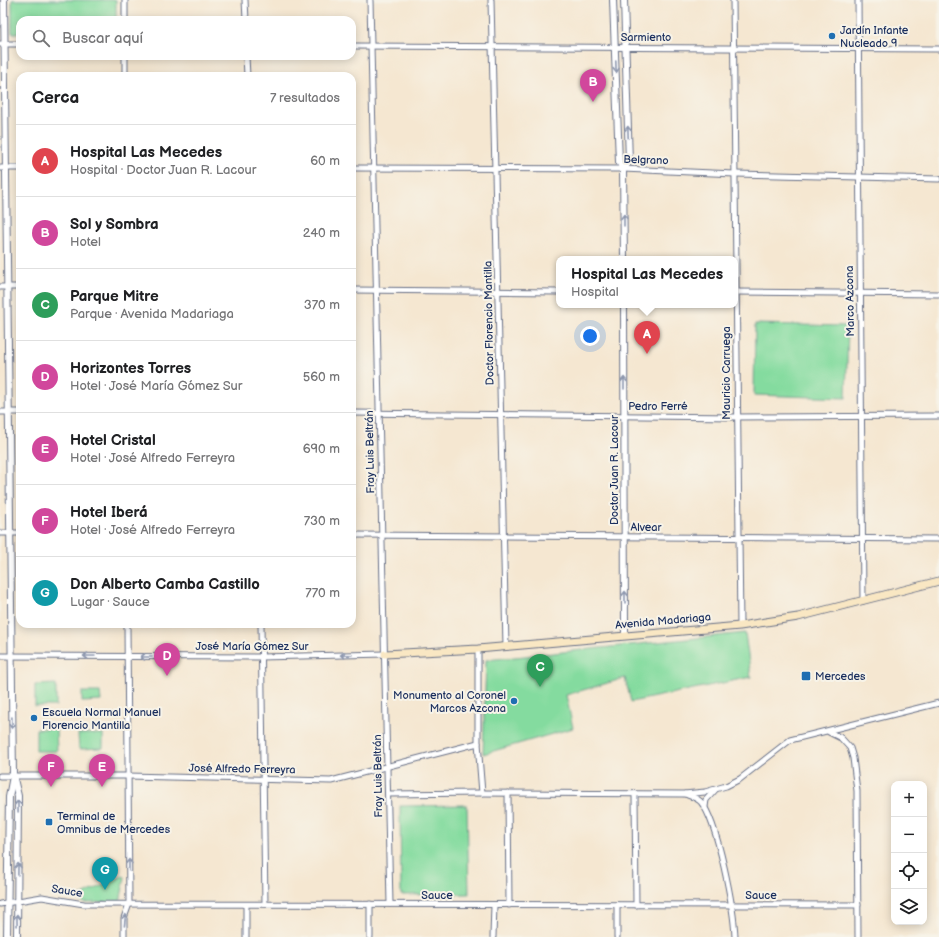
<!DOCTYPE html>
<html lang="es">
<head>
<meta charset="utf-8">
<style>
  body { margin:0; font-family:"Balsamiq Sans",sans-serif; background:#f6f6f6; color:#202124 }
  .controls { position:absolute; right:12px; bottom:12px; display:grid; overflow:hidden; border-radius:8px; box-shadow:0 2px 10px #0003 }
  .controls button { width:36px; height:36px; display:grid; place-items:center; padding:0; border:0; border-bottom:1px solid #e0e0e0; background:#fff; color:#202124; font:20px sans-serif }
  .you { position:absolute; left:590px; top:336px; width:14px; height:14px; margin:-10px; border:3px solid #fff; border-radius:50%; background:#1a73e8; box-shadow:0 0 0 6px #1a73e833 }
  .badge { display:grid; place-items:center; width:26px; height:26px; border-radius:50%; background:#0b8043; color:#fff; font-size:13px; font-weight:700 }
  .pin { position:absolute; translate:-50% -33px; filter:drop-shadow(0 1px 2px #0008) }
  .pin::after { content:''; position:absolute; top:21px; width:14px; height:12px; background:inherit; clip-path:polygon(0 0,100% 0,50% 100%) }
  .popup { position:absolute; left:556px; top:256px; width:182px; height:52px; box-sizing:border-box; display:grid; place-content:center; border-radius:8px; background:#fff; filter:drop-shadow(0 1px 3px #0005); font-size:13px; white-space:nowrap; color:#757577 }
  .popup b { font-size:15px; color:#202124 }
  .popup::after { content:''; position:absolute; left:50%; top:100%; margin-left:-8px; border:8px solid transparent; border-top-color:#fff }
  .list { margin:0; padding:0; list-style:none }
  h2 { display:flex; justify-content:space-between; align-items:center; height:52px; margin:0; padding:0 16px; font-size:17px }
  h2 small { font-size:13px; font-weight:400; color:#757577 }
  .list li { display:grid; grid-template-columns:26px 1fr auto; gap:12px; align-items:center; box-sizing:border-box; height:72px; padding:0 16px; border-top:1px solid #e0e0e0 }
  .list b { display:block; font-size:15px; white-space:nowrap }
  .list p { margin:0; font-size:13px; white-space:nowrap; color:#757577 }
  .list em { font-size:13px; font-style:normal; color:#757577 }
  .icon { flex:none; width:22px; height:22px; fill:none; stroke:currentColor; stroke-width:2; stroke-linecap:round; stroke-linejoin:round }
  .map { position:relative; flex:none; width:939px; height:937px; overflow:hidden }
  .search { position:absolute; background:#fff; box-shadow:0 2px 10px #0003; left:16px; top:16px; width:340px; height:44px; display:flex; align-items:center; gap:10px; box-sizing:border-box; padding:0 14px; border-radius:12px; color:#757577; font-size:15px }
  .panel { position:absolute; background:#fff; box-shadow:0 2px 10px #0003; left:16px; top:72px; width:340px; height:556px; border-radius:12px }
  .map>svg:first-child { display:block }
  .green { fill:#84db9f; stroke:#50857e }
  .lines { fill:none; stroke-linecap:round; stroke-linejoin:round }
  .minor-casing { stroke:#676f86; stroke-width:7 }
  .tertiary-casing { stroke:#676f86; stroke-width:8 }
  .secondary-casing { stroke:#676f86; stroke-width:9 }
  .minor { stroke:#fff; stroke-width:5 }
  .tertiary { stroke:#fff; stroke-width:6 }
  .secondary { stroke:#f9e7c3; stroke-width:7 }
  .oneway { stroke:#8d97ae }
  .poi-dot { fill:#1f6fb2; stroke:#f7f3e8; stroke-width:1.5 }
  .labels { text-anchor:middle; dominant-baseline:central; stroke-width:4; stroke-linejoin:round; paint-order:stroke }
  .poi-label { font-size:11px; fill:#1b2f5e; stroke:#f7f3e8; text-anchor:start }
  .street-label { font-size:11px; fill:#1b2f5e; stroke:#f7f3e8 }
</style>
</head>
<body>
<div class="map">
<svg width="939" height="937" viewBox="0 0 939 937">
  <rect width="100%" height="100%" fill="#f7f3e8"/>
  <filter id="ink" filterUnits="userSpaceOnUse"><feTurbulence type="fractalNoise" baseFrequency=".025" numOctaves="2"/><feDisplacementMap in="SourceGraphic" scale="8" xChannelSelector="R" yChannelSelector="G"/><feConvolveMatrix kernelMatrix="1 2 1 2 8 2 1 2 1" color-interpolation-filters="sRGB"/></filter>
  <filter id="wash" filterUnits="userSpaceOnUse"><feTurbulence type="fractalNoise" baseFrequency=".012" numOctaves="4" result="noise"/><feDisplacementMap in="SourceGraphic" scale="16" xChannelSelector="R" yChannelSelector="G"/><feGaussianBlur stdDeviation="0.9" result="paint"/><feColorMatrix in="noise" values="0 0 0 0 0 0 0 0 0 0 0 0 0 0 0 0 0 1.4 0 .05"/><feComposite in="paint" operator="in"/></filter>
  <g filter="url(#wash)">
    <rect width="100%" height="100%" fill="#f5e7d1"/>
    <g class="green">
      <path d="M12 0H116V20H20V33H12Z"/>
      <path d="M755 324 848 326 846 398 754 395Z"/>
      <path d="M745 633 751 677 631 702 625 678 566 695 573 728 483 754 486 660Z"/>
      <path d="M56 684V706H35V685Z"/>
      <path d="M82 692H100L101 701 82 702Z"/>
      <path d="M36 729H56L57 751H36Z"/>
      <path d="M78 734H103V748L79 749Z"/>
      <path d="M467 805 469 894 401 895 400 806Z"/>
      <path d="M123 876 125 877 120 902 84 903 76 898Z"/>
    </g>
  </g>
  <g filter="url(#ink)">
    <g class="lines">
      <defs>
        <g id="minor">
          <path d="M125 0V20"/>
          <path d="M245 0 246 20"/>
          <path d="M370 0 390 904"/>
          <path d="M491 0 506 646"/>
          <path d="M733 0 740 626"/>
          <path d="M858 0 863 601"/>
          <path d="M0 44H20"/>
          <path d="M352 46 939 49"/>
          <path d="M125 56V76"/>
          <path d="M246 56 247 76"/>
          <path d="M0 168H20"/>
          <path d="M352 168 623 169 735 174 939 179"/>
          <path d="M0 287H20"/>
          <path d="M352 290 559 292"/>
          <path d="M735 292 939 294"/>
          <path d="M0 412H20"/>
          <path d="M352 413 736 417 939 416"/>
          <path d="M0 533H20"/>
          <path d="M352 535 939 539"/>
          <path d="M261 624 265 904"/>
          <path d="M478 649V743L482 793"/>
          <path d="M0 656 261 657 385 654"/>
          <path d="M829 732 841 738 850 748 853 758 857 791 858 937"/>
          <path d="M0 776H128L331 781 478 743"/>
          <path d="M508 793 509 905"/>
          <path d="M388 794 482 793 684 794 705 792 726 786 740 779 790 740 939 703"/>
          <path d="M635 794 636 905"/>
          <path d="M685 794C690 796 698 798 701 802 718 822 734 910 735 937"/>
          <path d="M705 807 706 800 715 790"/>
          <path d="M0 904 42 897 84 904 858 905"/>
          <path d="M617 905V937"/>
          <path d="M124 937V918L129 904 127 624"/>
          <path d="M246 937V905"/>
          <path d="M370 937V904"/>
          <path d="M493 937 494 905"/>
        </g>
        <g id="tertiary">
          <path d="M4 0 13 776 9 797 7 937"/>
          <path d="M613 0 619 162 623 169"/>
          <path d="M623 169 629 162 624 0"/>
          <path d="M623 169 624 259"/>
          <path d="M624 305 625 636"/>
          <path d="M14 779 18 796 17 937"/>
        </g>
        <path id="secondary" d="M385 654 478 649 740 626 798 617 939 581"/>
      </defs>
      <use href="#minor" class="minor-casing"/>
      <use href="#tertiary" class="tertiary-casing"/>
      <use href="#secondary" class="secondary-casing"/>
      <use href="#minor" class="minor"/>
      <use href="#tertiary" class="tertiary"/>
      <use href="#secondary" class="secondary"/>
    </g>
    <defs><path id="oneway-shaft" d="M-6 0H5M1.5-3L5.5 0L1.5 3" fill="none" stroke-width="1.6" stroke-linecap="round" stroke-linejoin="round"/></defs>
    <g class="oneway">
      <use href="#oneway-shaft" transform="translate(616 67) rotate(88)"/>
      <use href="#oneway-shaft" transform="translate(628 132) rotate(-92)"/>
      <use href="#oneway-shaft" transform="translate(624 220) rotate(-90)"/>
      <use href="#oneway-shaft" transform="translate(624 383) rotate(-90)"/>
      <use href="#oneway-shaft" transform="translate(625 597) rotate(-90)"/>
      <use href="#oneway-shaft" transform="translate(346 655) rotate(179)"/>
      <use href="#oneway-shaft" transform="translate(89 656) rotate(180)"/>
      <use href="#oneway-shaft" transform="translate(146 657) rotate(-180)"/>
      <use href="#oneway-shaft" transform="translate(12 723) rotate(89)"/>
      <use href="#oneway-shaft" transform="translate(18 806) rotate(-91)"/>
      <use href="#oneway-shaft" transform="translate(129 865) rotate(-90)"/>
      <use href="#oneway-shaft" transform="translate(18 869) rotate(-89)"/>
      <use href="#oneway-shaft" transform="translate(17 920) rotate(-91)"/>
      <use href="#oneway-shaft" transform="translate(125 920) rotate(-84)"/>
    </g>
  </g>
  <g class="poi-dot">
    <circle cx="832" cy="36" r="4"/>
    <rect x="801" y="671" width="10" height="10" rx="2"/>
    <circle cx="514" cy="701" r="4"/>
    <circle cx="34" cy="718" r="4"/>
    <rect x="45" y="818" width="8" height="8" rx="2"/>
  </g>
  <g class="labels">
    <g class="poi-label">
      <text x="840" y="30">Jardín Infante<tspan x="840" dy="13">Nucleado 9</tspan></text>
      <text x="815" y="676">Mercedes</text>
      <text x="506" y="695" text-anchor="end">Monumento al Coronel<tspan x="506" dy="13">Marcos Azcona</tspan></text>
      <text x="42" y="712">Escuela Normal Manuel<tspan x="42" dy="13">Florencio Mantilla</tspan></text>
      <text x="57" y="816">Terminal de<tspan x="57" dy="13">Omnibus de Mercedes</tspan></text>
    </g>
    <g class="street-label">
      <text x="646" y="37">Sarmiento</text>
      <text transform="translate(646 160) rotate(2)">Belgrano</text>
      <text transform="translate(850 301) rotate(-91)">Marco Azcona</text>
      <text transform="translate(489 323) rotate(-91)">Doctor Florencio Mantilla</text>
      <text transform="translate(726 373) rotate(-90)">Mauricio Carruega</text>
      <text x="658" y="406">Pedro Ferré</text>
      <text transform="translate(370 452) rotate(-91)">Fray Luis Beltrán</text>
      <text transform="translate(614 470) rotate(-90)">Doctor Juan R. Lacour</text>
      <text x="646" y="527">Alvear</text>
      <text transform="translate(663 621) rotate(-5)">Avenida Madariaga</text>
      <text x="252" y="646">José María Gómez Sur</text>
      <text transform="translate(242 769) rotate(1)">José Alfredo Ferreyra</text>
      <text transform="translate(378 776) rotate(-91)">Fray Luis Beltrán</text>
      <text transform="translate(67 891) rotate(9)">Sauce</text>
      <text x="437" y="895">Sauce</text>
      <text x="761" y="895">Sauce</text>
    </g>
  </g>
</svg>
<div class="controls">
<button>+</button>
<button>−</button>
<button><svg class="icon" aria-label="locate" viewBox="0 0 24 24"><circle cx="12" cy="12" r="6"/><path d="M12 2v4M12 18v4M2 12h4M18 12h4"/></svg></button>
<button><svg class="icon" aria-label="layers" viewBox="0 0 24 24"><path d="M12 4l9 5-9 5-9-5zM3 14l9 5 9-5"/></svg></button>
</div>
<div class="you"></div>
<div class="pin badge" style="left:647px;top:354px;background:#e0444e">A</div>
<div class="popup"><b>Hospital Las Mecedes</b>Hospital</div>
<div class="pin badge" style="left:593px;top:102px;background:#d1479c">B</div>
<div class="pin badge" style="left:540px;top:687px;background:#2e9e5b">C</div>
<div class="pin badge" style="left:167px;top:676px;background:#d1479c">D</div>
<div class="pin badge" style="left:102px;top:787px;background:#d1479c">E</div>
<div class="pin badge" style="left:51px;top:787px;background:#d1479c">F</div>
<div class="pin badge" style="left:105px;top:890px;background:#0f9aa8">G</div>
<div class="search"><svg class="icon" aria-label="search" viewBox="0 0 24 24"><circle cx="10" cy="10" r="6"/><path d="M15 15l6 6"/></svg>Buscar aquí</div>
<section class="panel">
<h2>Cerca<small>7 resultados</small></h2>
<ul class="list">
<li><span class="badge" style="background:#e0444e">A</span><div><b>Hospital Las Mecedes</b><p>Hospital · Doctor Juan R. Lacour</p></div><em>60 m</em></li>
<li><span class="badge" style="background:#d1479c">B</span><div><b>Sol y Sombra</b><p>Hotel</p></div><em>240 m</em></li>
<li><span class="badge" style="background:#2e9e5b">C</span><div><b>Parque Mitre</b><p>Parque · Avenida Madariaga</p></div><em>370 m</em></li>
<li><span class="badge" style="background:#d1479c">D</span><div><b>Horizontes Torres</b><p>Hotel · José María Gómez Sur</p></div><em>560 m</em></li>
<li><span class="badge" style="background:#d1479c">E</span><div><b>Hotel Cristal</b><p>Hotel · José Alfredo Ferreyra</p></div><em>690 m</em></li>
<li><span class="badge" style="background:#d1479c">F</span><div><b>Hotel Iberá</b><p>Hotel · José Alfredo Ferreyra</p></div><em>730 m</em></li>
<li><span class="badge" style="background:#0f9aa8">G</span><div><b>Don Alberto Camba Castillo</b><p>Lugar · Sauce</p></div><em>770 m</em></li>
</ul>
</section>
</div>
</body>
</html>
